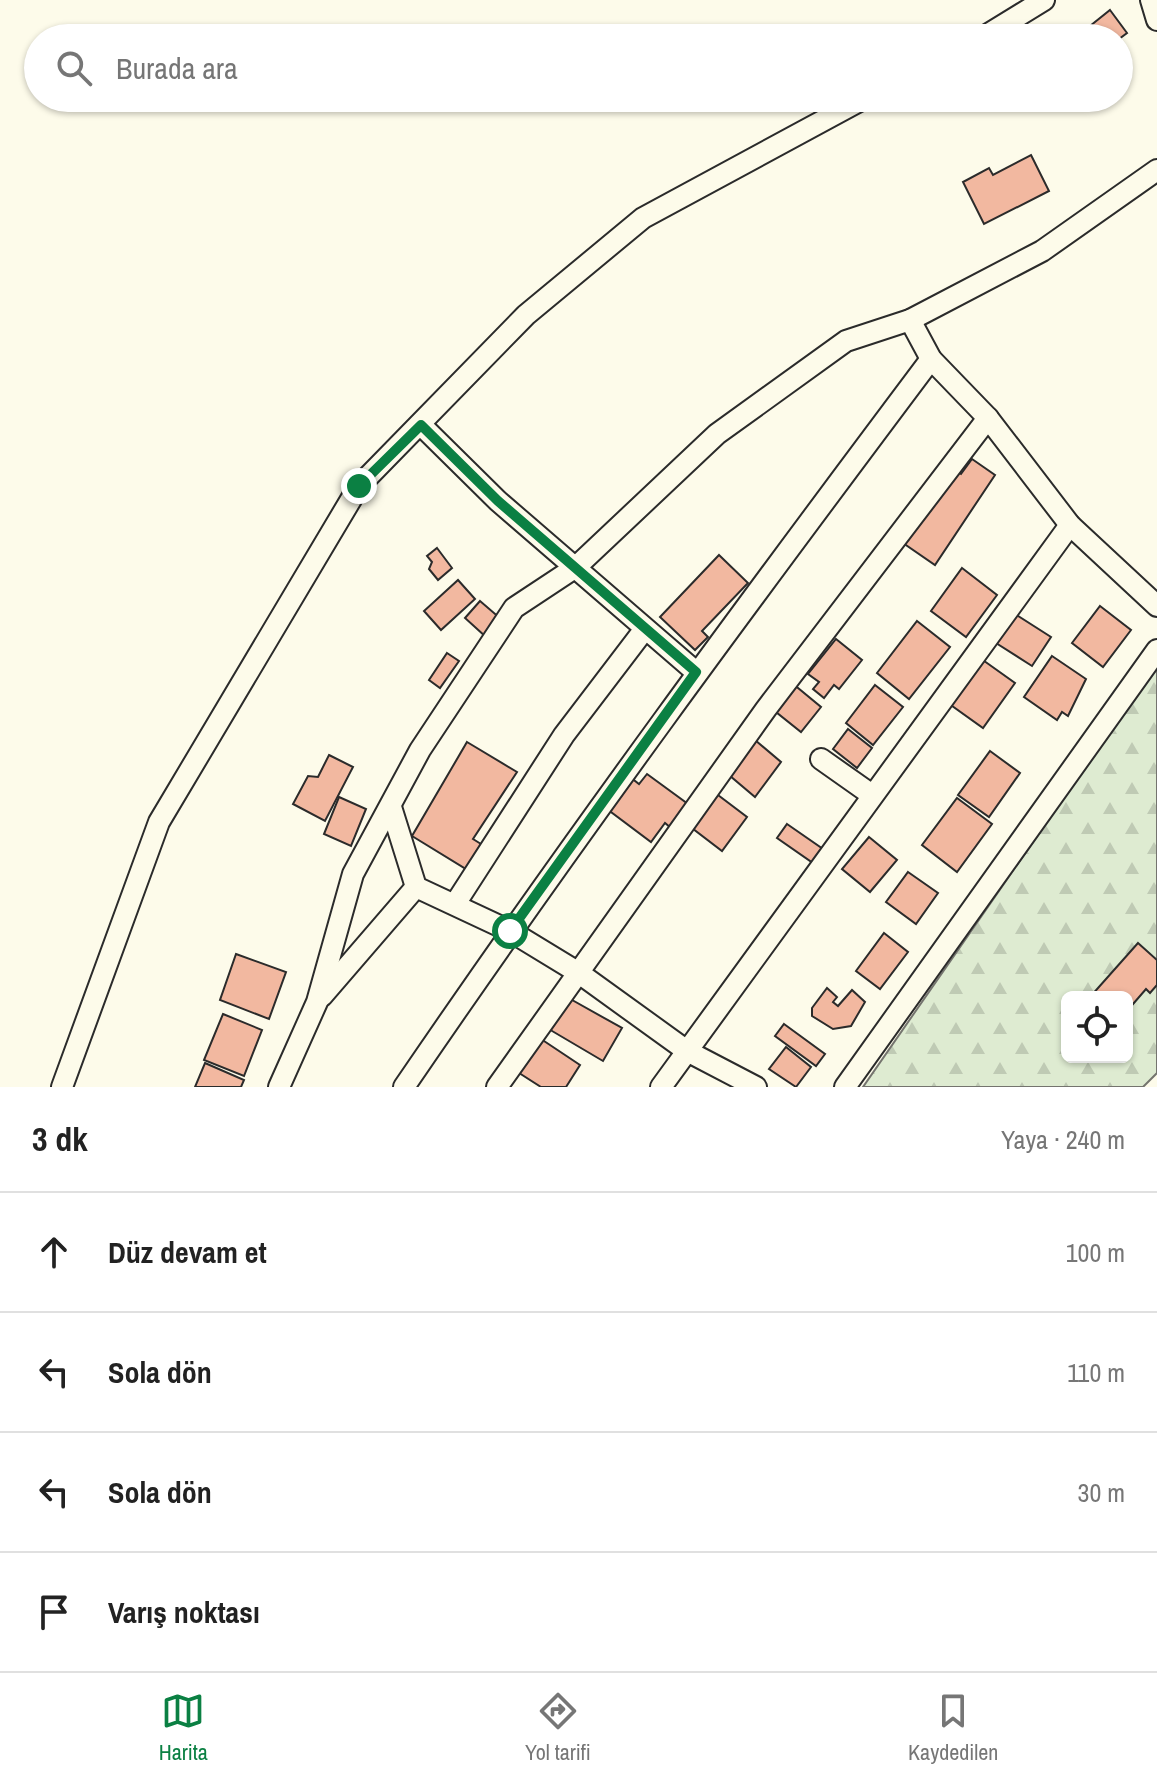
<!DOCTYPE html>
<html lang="tr">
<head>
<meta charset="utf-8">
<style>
  body { margin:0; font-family:"Archivo Narrow",sans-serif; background:#f2f2f2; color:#222 }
  .controls { position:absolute; right:24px; bottom:24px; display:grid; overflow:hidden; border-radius:12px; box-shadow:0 2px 6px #0004 }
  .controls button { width:72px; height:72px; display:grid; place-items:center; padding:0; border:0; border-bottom:2px solid #e0e0e0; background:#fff; color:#222; font:40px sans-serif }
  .stop { position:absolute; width:24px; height:24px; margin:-18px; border:6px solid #0b8043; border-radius:50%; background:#fff }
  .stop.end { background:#0b8043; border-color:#fff; box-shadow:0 2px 8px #0008 }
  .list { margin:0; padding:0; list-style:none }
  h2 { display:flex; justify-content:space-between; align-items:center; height:104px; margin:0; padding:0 32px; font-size:34px }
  h2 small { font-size:26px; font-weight:400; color:#767676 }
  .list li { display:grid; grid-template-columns:52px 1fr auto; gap:24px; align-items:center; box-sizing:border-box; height:120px; padding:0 32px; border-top:2px solid #e0e0e0 }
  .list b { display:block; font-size:30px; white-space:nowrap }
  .list em { font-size:26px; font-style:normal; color:#767676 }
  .icon { flex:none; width:44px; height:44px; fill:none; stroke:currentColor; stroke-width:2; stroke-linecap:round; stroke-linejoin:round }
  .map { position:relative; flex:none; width:1157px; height:1087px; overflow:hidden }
  .search { position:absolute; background:#fff; box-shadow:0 2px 6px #0004; left:24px; right:24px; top:24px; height:88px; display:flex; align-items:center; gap:20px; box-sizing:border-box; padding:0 28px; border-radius:44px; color:#767676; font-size:30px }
  .sheet { height:584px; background:#fff }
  nav { display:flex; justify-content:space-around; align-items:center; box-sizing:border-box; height:112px; border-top:2px solid #e0e0e0; background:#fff; font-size:22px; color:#767676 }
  nav a { display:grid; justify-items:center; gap:4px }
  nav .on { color:#0b8043 }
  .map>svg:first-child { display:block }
  .forest { fill:url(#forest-firs); stroke:#74746e; stroke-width:2; fill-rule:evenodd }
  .building { fill:#f2b8a0; stroke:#2b2b2b; stroke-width:2 }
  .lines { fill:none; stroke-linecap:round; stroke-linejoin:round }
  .street-casing { stroke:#2b2b2b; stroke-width:24 }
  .street { stroke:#fdfbea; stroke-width:20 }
  .route { stroke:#0b8043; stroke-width:10 }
</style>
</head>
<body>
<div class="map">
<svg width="1157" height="1087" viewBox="0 0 1157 1087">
  <defs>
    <pattern id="forest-firs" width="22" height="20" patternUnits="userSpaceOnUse" patternTransform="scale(2)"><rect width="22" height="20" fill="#deebd1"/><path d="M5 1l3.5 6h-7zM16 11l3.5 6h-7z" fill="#bfcab4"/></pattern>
  </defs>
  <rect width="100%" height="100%" fill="#fdfbea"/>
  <path class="forest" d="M1157 663V1073L1143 1087H863ZM1067 997H1127V1057H1067Z"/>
  <g class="building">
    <path d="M1110 10 1127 33 1119 39 1075 38Z"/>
    <path d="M1031 155 1049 191 984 224 963 182 989 168 993 175Z"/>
    <path d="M972 459 995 475 935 565 903 543 953 469 961 474Z"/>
    <path d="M437 548 452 568 438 580 429 569 432 562 427 556Z"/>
    <path d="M719 555 748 583 702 631 708 637 695 650 660 617Z"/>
    <path d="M962 568 997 595 966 637 931 611Z"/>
    <path d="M458 580 475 599 441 630 424 611Z"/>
    <path d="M480 601 501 619 486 637 465 618Z"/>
    <path d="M1100 606 1131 630 1103 667 1072 643Z"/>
    <path d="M1015 614 1051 637 1032 666 996 643Z"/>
    <path d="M917 621 950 647 909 699 877 673Z"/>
    <path d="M836 639 862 660 839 689 834 685 824 698 813 689 819 682 808 674Z"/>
    <path d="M447 653 459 661 440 688 429 680Z"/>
    <path d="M1052 656 1086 679 1068 716 1062 712 1057 720 1024 697Z"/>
    <path d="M980 658 1015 683 983 728 948 703Z"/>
    <path d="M792 683 821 707 801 732 771 708Z"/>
    <path d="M875 685 903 707 873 745 846 723Z"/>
    <path d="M848 729 872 748 857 768 833 749Z"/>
    <path d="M755 740 781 762 755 797 729 775Z"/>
    <path d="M467 742 517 772 473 839 481 844 466 869 412 836Z"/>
    <path d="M990 751 1020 773 989 817 958 795Z"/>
    <path d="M329 755 353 767 325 821 293 804 308 776 318 777Z"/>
    <path d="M647 774 688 804 671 828 665 823 651 842 607 809 630 777 639 784Z"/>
    <path d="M714 792 747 817 722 851 688 825Z"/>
    <path d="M339 797 366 809 351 846 324 834Z"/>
    <path d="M957 798 992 824 957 872 922 845Z"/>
    <path d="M787 824 823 849 813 863 777 838Z"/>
    <path d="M869 837 897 860 870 892 842 869Z"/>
    <path d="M908 872 938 893 916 924 886 902Z"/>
    <path d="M884 933 908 952 880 989 856 971Z"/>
    <path d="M1138 943 1157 960V985L1150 993 1146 989 1127 1011V997H1090Z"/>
    <path d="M236 954 286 972 269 1019 220 1000Z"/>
    <path d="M827 988 837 997 833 1002 838 1006 852 990 865 1002 851 1026 833 1029 812 1016V1008Z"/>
    <path d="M565 996 622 1028 603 1061 547 1028Z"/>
    <path d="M223 1014 262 1030 244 1076 204 1060Z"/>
    <path d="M784 1024 825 1054 816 1066 775 1036Z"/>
    <path d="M538 1037 580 1065 566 1087H541L516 1071Z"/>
    <path d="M786 1047 811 1067 796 1087 769 1069Z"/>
    <path d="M205 1063 244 1080 241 1087H195Z"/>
  </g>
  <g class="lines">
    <defs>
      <g id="street">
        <path d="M1151 0 1157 20"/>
        <path d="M982 38 1044 0"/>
        <path d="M910 320 931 359 988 418 1070 525 1157 606"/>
        <path d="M421 425 498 501 696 672"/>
        <path d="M821 759 872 795"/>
        <path d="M391 807 416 887 510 931 579 973 687 1051 756 1087"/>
        <path d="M455 904 564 735 644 630"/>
        <path d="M322 996 416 887"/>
        <path d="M62 1087 159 822 359 486 526 315 643 218 865 98"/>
        <path d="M279 1087 317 1002 353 874 420 750 514 608 576 567 717 434 846 341 910 320 1042 251 1157 170"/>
        <path d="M404 1087C573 839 751 599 931 359"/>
        <path d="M497 1087 766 709 988 418"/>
        <path d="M661 1087 1070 525"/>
        <path d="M845 1087 1157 650"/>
      </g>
    </defs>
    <use href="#street" class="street-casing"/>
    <use href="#street" class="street"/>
  </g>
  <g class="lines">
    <path class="route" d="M359 486 421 425 498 501 696 672 510 931"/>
  </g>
</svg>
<div class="controls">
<button><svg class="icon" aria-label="locate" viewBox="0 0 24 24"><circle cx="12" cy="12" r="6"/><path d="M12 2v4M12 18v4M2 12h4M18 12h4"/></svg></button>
</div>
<div class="stop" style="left:510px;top:931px"></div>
<div class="stop end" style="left:359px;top:486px"></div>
<div class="search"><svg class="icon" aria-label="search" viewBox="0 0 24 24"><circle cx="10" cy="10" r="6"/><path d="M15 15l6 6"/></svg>Burada ara</div>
</div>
<section class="sheet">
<h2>3 dk<small>Yaya · 240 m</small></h2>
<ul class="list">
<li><svg class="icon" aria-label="ahead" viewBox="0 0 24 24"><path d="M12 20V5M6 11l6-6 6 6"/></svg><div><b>Düz devam et</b></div><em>100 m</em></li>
<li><svg class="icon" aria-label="left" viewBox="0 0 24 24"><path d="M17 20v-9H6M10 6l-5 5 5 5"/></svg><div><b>Sola dön</b></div><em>110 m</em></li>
<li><svg class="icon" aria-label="left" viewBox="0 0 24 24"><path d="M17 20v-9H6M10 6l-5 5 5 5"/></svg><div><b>Sola dön</b></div><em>30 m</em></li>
<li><svg class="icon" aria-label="arrive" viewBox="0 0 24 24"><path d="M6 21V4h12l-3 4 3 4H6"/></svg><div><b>Varış noktası</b></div></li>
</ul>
</section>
<nav>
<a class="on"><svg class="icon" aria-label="map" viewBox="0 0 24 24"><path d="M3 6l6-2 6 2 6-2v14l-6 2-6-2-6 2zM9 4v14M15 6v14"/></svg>Harita</a>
<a><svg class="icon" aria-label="directions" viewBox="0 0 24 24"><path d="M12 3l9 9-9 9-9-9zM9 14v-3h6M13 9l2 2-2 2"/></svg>Yol tarifi</a>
<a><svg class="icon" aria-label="saved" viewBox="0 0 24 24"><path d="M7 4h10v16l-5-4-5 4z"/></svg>Kaydedilen</a>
</nav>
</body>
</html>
